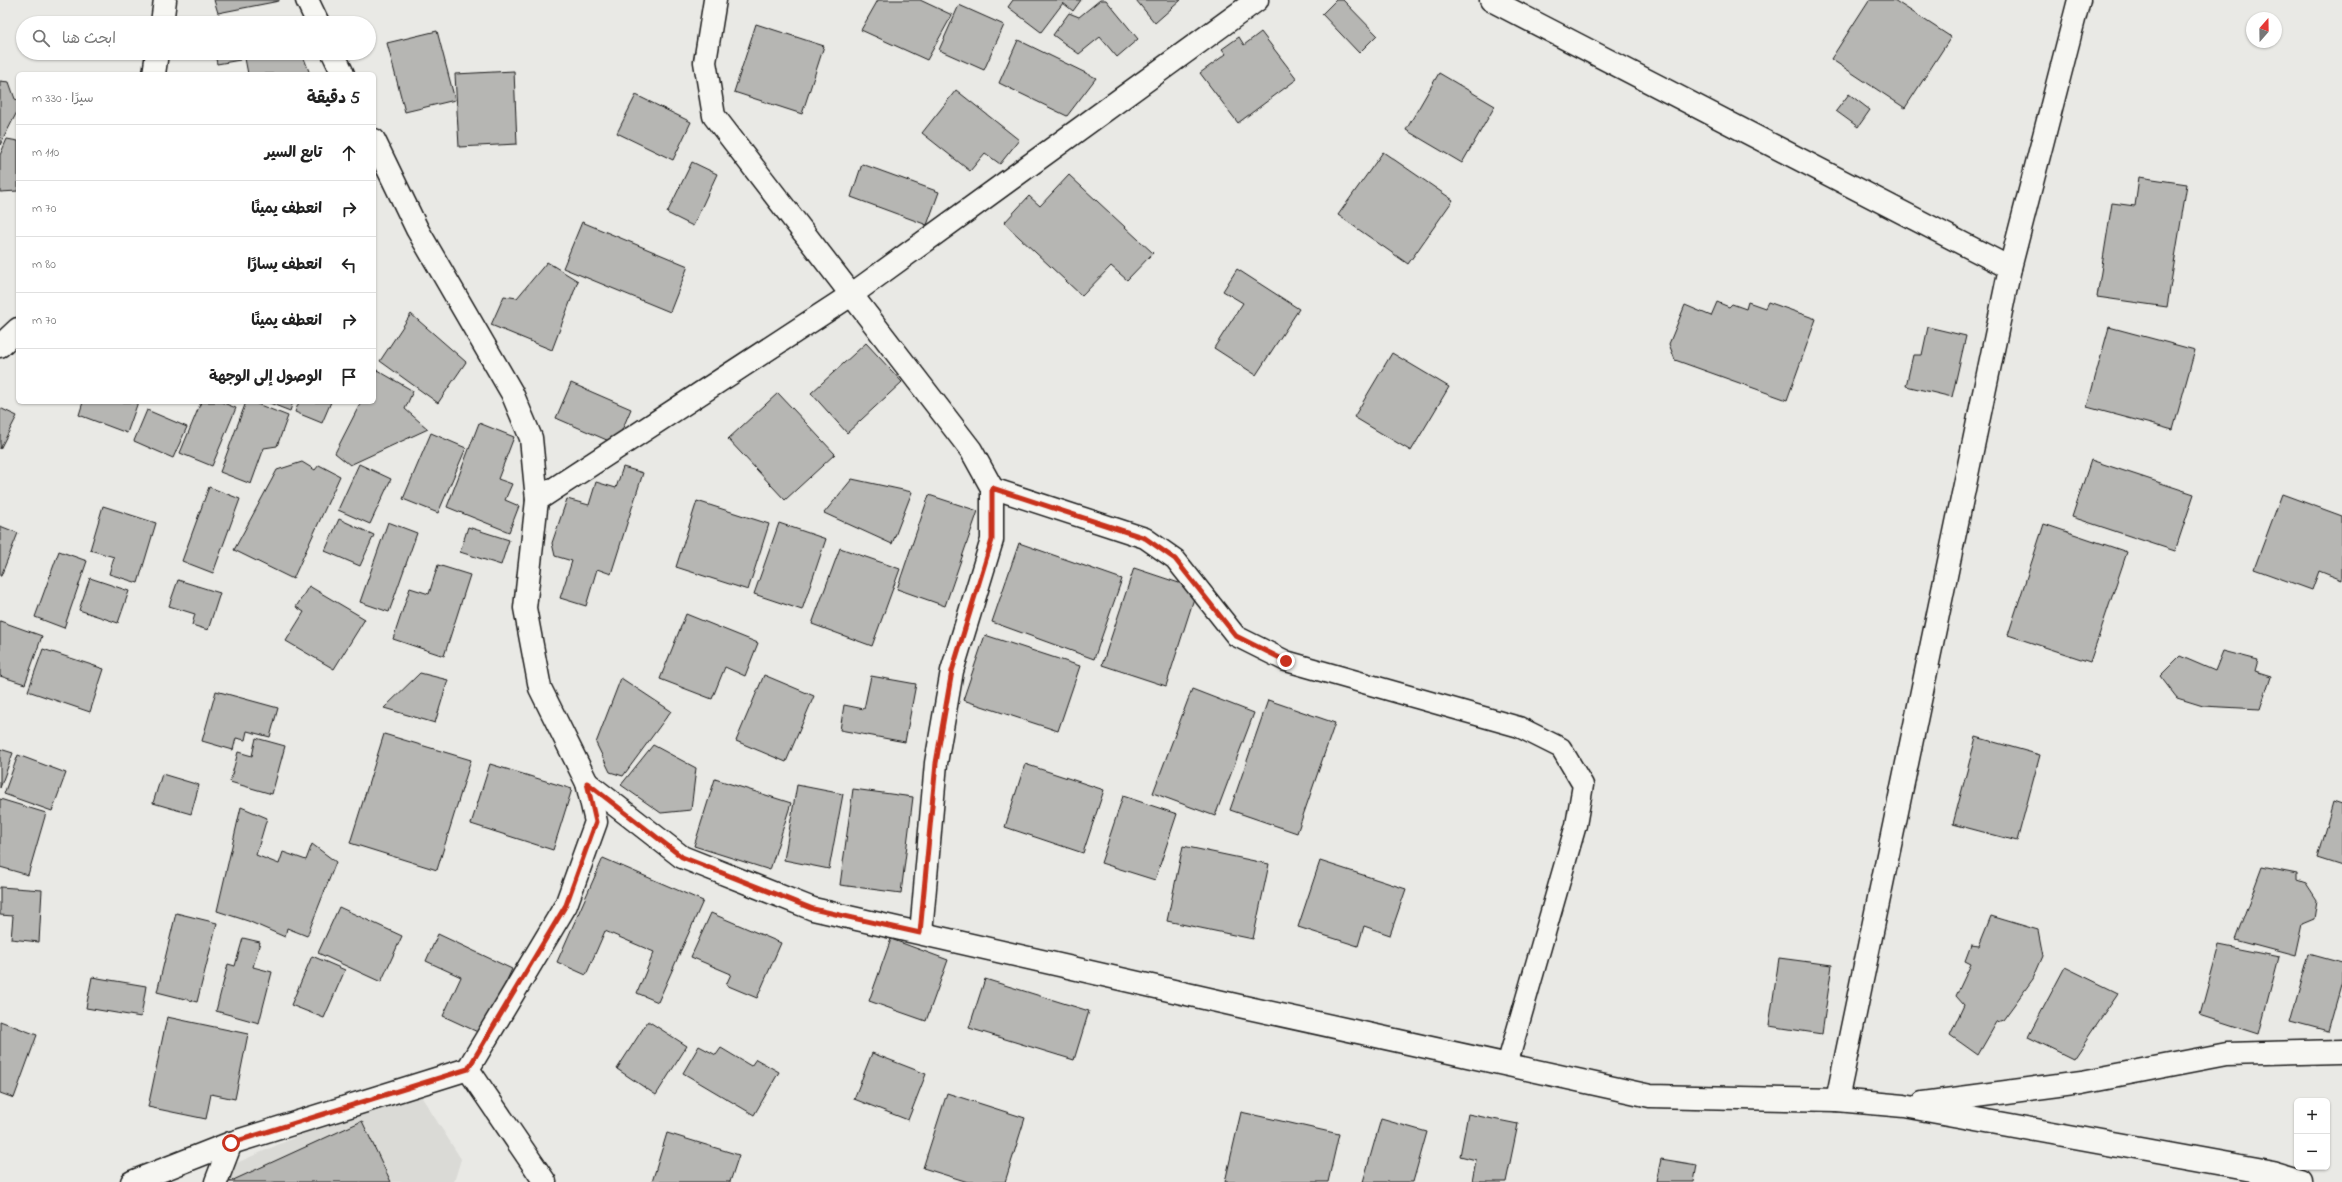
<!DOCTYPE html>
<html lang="ar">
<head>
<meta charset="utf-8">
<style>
  body { margin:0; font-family:"Indie Flower","Playpen Sans Arabic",sans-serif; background:#f6f6f6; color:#222; direction:rtl }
  .controls { position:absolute; right:12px; bottom:12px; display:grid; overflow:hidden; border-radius:6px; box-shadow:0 1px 3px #0004 }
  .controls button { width:36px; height:36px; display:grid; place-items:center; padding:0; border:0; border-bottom:1px solid #e0e0e0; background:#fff; color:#222; font:20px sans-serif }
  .compass { position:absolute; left:2246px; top:12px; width:36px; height:36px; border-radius:50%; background:#fff; box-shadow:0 1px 3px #0004; rotate:20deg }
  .stop { position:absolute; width:12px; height:12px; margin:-9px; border:3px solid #c8321e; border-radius:50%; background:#fff }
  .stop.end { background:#c8321e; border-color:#fff; box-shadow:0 1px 4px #0008 }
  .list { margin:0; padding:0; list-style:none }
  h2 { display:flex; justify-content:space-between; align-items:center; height:52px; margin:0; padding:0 16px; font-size:17px }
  h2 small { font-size:13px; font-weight:400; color:#767676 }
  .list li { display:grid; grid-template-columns:26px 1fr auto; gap:12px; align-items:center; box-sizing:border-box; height:56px; padding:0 16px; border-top:1px solid #e0e0e0 }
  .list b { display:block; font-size:15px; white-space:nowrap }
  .list em { font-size:13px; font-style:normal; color:#767676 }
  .icon { flex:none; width:22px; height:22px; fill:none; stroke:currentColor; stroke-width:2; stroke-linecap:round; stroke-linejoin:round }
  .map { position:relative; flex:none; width:2342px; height:1182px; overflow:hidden; direction:ltr }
  .search { position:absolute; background:#fff; box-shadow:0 1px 3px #0004; left:16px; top:16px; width:360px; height:44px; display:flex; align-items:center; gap:10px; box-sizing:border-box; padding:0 14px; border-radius:22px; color:#767676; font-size:15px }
  .panel { position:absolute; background:#fff; box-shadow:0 1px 3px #0004; left:16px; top:72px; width:360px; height:332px; border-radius:6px; direction:rtl }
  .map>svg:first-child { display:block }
  .built { fill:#dadad6 }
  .building { fill:#b6b6b3; stroke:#1c1c1c }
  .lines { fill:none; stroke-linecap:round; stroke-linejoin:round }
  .service-casing { stroke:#1c1c1c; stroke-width:23 }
  .minor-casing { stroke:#1c1c1c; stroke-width:25 }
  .service { stroke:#f6f6f2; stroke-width:20 }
  .minor { stroke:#f6f6f2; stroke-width:22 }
  .route { stroke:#c8321e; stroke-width:5 }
</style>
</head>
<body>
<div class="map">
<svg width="2342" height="1182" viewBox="0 0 2342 1182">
  <rect width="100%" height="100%" fill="#e9e9e5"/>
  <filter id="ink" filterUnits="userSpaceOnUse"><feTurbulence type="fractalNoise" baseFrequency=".025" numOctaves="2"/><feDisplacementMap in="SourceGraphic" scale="8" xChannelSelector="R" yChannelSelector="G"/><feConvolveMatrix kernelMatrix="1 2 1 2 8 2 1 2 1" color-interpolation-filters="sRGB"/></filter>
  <g filter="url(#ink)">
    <path class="built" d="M414 1085 461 1159 454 1182H221L225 1168Z"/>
    <g class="building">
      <path d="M214 0H279V1L218 13Z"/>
      <path d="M878 0H920L952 15 927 60 861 30Z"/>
      <path d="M1013 0H1081L1073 11 1063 3 1041 32 1008 7Z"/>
      <path d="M1100 0H1106L1138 39 1117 57 1100 37 1079 54 1053 35 1069 13 1079 17Z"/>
      <path d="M1136 0H1181L1155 23Z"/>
      <path d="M1336 0H1343L1377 35 1359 53 1322 14Z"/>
      <path d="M1869 0H1894L1951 37 1905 108 1831 59Z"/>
      <path d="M959 5 1004 25 984 70 939 50Z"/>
      <path d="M228 18 230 23H199Z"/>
      <path d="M756 24 824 46 802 114 734 92Z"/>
      <path d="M437 31 455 100 405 112 387 43Z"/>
      <path d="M1261 32 1297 79 1238 123 1200 73 1226 54 1222 49 1239 37 1244 45Z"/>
      <path d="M1018 40 1096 78 1067 116 999 83Z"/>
      <path d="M215 53H238L240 60 217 64Z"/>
      <path d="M244 53H302L310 74H248Z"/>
      <path d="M514 71 517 144 459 147 455 74Z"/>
      <path d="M1439 73 1495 106 1462 163 1406 130Z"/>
      <path d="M0 81 9 82 15 99 18 100V110L0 145Z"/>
      <path d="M956 90 1019 140 1000 164 985 153 970 171 922 133Z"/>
      <path d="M1849 94 1870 110 1858 127 1836 111Z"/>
      <path d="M636 95 691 122 673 160 617 133Z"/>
      <path d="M7 139 18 141V191L0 192V155Z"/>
      <path d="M1383 152 1453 200 1408 264 1338 215Z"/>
      <path d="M692 162 717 174 693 226 667 213Z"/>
      <path d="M862 164 939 192 927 225 851 197Z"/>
      <path d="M1069 175 1153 253 1127 280 1111 266 1082 296 1004 223 1029 196 1040 206Z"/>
      <path d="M2139 177 2187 184 2167 307 2097 297 2112 203 2135 206Z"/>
      <path d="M582 222 688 266 670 312 563 268Z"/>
      <path d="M547 262 578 281 552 350 491 325 504 296 517 298Z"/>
      <path d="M1237 269 1299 309 1256 375 1214 348 1243 303 1223 291Z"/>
      <path d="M1717 302 1729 307 1732 304 1746 309 1748 302 1765 308 1768 302 1816 319 1787 400 1675 360 1669 344 1685 305 1711 316Z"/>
      <path d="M411 314 466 362 438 403 380 361Z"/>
      <path d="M1928 327 1966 336 1952 397 1906 386 1913 355H1922Z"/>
      <path d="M2109 327 2195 350 2173 430 2087 407Z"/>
      <path d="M866 343 902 382 847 433 811 393Z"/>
      <path d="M1392 353 1449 387 1411 451 1354 417Z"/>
      <path d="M377 370 413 391 405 409 428 429 350 465 335 453 361 402H374V377Z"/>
      <path d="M571 383 631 409 616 444 556 418Z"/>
      <path d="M778 393 835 454 785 500 728 439Z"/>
      <path d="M83 402H138L127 433 79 415Z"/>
      <path d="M201 402H221L236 408 212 466 180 453Z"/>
      <path d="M246 402H252L288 416 277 446 264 448 251 484 220 472Z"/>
      <path d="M267 402H293L290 411Z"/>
      <path d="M299 402H331L322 423 295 412Z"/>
      <path d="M0 408 17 416 0 449Z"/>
      <path d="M147 410 187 427 173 458 134 441Z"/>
      <path d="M479 423 514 437 498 479 512 484 505 500 519 506 509 532 447 507Z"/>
      <path d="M431 433 466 448 438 513 403 499Z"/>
      <path d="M2091 460 2194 494 2175 551 2072 517Z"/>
      <path d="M302 462 315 470 319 465 340 476 293 579 234 550 277 470Z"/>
      <path d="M359 464 391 479 370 524 338 510Z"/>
      <path d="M623 467 643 473 611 574 597 569 586 606 560 598 572 561 555 556 552 543 567 499 589 505 596 482 616 488Z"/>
      <path d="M852 479 912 492 892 544 824 513Z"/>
      <path d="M209 487 240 499 213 573 182 561Z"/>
      <path d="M2282 494 2342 516V580L2319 571 2312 590 2254 569Z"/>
      <path d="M929 495 978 511 945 606 897 589Z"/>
      <path d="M697 501 769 524 748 590 676 567Z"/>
      <path d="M103 506 156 523 138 583 109 574 114 557 90 550Z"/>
      <path d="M339 519 374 535 360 566 325 551Z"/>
      <path d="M388 522 417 533 389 612 360 602Z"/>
      <path d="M779 523 826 539 802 610 754 594Z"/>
      <path d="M2044 524 2127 552 2090 662 2008 635Z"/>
      <path d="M0 526 18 533 1 576H0Z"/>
      <path d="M468 527 509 540 501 565 460 552Z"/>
      <path d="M1019 543 1122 579 1094 659 992 622Z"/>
      <path d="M840 548 900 569 872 646 812 624Z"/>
      <path d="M59 551 87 561 64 628 35 617Z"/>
      <path d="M438 565 470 575 444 656 393 639 410 588 429 594Z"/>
      <path d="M1134 568 1197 589 1166 686 1102 665Z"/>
      <path d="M90 578 129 591 118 623 79 610Z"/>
      <path d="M178 580 220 593 208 630 192 625 195 614 169 606Z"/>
      <path d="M309 586 365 619 334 669 286 641 304 612 296 607Z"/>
      <path d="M686 614 758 643 745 676 725 667 712 699 660 679Z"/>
      <path d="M0 621 42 636 25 684 0 676Z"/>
      <path d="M985 635 1080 666 1058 731 963 700Z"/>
      <path d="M43 649 104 669 90 712 28 691Z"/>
      <path d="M2223 651 2258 660 2255 671 2271 676 2260 709 2203 706 2177 698 2160 676 2180 656 2215 671Z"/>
      <path d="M420 673 448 680 435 723 384 708Z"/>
      <path d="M764 675 814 696 786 762 736 741Z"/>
      <path d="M871 676 916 684 905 742 840 730 844 705 864 709Z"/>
      <path d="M621 678 671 711 623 776 610 772 596 743Z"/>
      <path d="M1192 689 1254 713 1215 816 1153 793Z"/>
      <path d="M216 691 278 708 270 737 247 731 245 740 236 738 233 750 202 741Z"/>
      <path d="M1268 700 1335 723 1297 833 1230 810Z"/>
      <path d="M384 734 471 760 437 870 350 843Z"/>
      <path d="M1976 737 2040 755 2017 841 1953 824Z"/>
      <path d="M256 738 285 746 272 794 230 782 238 752 252 756Z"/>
      <path d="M653 745 696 768 691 810 661 813 621 785Z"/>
      <path d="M0 749 13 753 0 788Z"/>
      <path d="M18 755 66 773 52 811 4 794Z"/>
      <path d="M490 764 572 789 553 850 471 824Z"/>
      <path d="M1025 764 1104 790 1083 853 1005 827Z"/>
      <path d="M162 774 199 785 191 814 153 803Z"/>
      <path d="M715 779 791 803 770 870 694 846Z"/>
      <path d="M797 785 843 794 829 869 784 860Z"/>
      <path d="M853 789 913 797 901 893 840 885Z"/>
      <path d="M1123 796 1177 814 1155 880 1101 863Z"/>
      <path d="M0 799 46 813 28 875 0 867Z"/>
      <path d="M2333 802 2342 805V866L2317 858Z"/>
      <path d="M241 807 267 818 256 855 279 864 283 852 306 860 312 844 336 862 307 936 287 928 285 937 248 921 217 911Z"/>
      <path d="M1183 846 1269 864 1253 939 1167 921Z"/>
      <path d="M603 858 703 901 658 1002 637 993 654 952 605 931 586 975 557 962Z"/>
      <path d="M1320 861 1406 889 1390 935 1364 926 1358 946 1298 927Z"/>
      <path d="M2262 867 2297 874V880L2306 883 2317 900 2314 919 2302 924 2295 956 2235 940Z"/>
      <path d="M0 887 42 890 39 942 11 939 13 916 0 915Z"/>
      <path d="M339 907 402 936 381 982 318 953Z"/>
      <path d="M176 913 217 923 197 1002 157 992Z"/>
      <path d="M711 913 781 943 757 998 726 985 731 974 691 957Z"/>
      <path d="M1991 916 2038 930 2043 956 2033 979 2003 1020 1997 1022 1978 1055 1950 1035 1964 1005 1956 996 1971 964 1965 961 1971 945 1979 946Z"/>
      <path d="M438 934 512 969 482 1034 443 1016 461 977 426 961Z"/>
      <path d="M243 938 260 942 253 967 272 972 259 1023 216 1011 228 964 235 966Z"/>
      <path d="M891 939 948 960 926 1021 869 1001Z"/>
      <path d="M2219 945 2279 957 2259 1034 2200 1015Z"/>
      <path d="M2309 954 2342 963V982L2328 1032 2290 1022Z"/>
      <path d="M312 956 345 970 324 1018 291 1005Z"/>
      <path d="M1779 958 1832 965 1822 1034 1769 1026Z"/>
      <path d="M2065 967 2118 993 2073 1059 2028 1037Z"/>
      <path d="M92 977 146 986 141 1017 86 1008Z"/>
      <path d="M985 979 1089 1011 1074 1060 969 1028Z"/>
      <path d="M167 1017 248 1034 235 1099 211 1094 206 1119 148 1107Z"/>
      <path d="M0 1021 37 1035 14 1098 0 1093Z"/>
      <path d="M648 1021 687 1046 656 1095 617 1069Z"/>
      <path d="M699 1046 716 1055 721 1048 751 1066 756 1059 779 1072 754 1115 683 1073Z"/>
      <path d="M872 1053 926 1074 908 1120 854 1099Z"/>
      <path d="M947 1093 1025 1118 1005 1182H968L923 1168Z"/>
      <path d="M1241 1112 1339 1134 1328 1182H1225Z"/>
      <path d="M1468 1114 1518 1124 1506 1182H1472L1476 1160 1460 1156Z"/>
      <path d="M1381 1119 1427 1132 1413 1182H1363Z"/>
      <path d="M362 1121 391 1182H229Z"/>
      <path d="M667 1133 739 1155 730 1182H652Z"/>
      <path d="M1661 1159 1697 1165 1694 1182H1656Z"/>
    </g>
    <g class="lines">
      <defs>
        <path id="service" d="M992 488 1145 538 1175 559 1236 636 1286 661 1519 727 1561 748 1583 785 1576 825 1507 1065"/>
        <g id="minor">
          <path d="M307 0 318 23"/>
          <path d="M715 0 705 62 714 116 971 450 992 488V540L952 671 936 763 921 933"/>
          <path d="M1491 0 2010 268"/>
          <path d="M162 23 165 0"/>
          <path d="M333 53 343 74"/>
          <path d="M154 74 157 53"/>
          <path d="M374 140 417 229 512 393 531 438 537 500 851 295 1257 0"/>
          <path d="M0 346 18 329"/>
          <path d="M587 783 682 857 813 909 1244 1007 1650 1096 1837 1100 1904 1106 2273 1173 2303 1182"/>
          <path d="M468 1069 545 1182"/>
          <path d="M1837 1100 2010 268 2079 0"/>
          <path d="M1923 1103 2081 1082 2227 1054 2342 1051"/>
          <path d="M132 1182 231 1143 468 1069 566 905 596 822 587 783 540 688 525 608 537 500"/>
          <path d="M216 1182 231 1143"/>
        </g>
      </defs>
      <use href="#service" class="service-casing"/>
      <use href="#minor" class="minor-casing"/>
      <use href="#service" class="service"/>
      <use href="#minor" class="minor"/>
    </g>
  </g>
  <g class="lines" filter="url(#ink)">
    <path class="route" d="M231 1143 468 1069 566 905 596 822 587 783 682 857 813 909 920 933 936 763 952 671 992 540V488L1145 538 1175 559 1236 636 1286 661"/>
  </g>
</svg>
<div class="controls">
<button>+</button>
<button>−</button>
</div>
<svg class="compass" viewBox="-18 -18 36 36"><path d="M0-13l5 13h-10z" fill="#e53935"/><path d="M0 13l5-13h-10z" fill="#767676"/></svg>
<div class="stop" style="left:231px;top:1143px"></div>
<div class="stop end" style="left:1286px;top:661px"></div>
<div class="search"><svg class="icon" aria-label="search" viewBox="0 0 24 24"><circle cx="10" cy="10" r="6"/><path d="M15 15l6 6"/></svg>ابحث هنا</div>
<section class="panel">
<h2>5 دقيقة<small>سيرًا · 330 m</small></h2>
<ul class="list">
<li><svg class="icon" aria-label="ahead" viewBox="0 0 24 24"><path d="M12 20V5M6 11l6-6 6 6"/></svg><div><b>تابع السير</b></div><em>110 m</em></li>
<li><svg class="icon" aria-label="right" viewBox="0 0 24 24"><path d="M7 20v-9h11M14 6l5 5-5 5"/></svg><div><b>انعطف يمينًا</b></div><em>70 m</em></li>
<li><svg class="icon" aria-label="left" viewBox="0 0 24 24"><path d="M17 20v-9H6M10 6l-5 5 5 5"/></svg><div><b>انعطف يسارًا</b></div><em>80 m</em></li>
<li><svg class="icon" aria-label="right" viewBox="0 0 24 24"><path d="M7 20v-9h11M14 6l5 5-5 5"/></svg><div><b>انعطف يمينًا</b></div><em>70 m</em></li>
<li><svg class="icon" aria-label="arrive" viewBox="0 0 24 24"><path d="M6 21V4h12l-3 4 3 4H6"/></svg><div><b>الوصول إلى الوجهة</b></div></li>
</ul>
</section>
</div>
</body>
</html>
